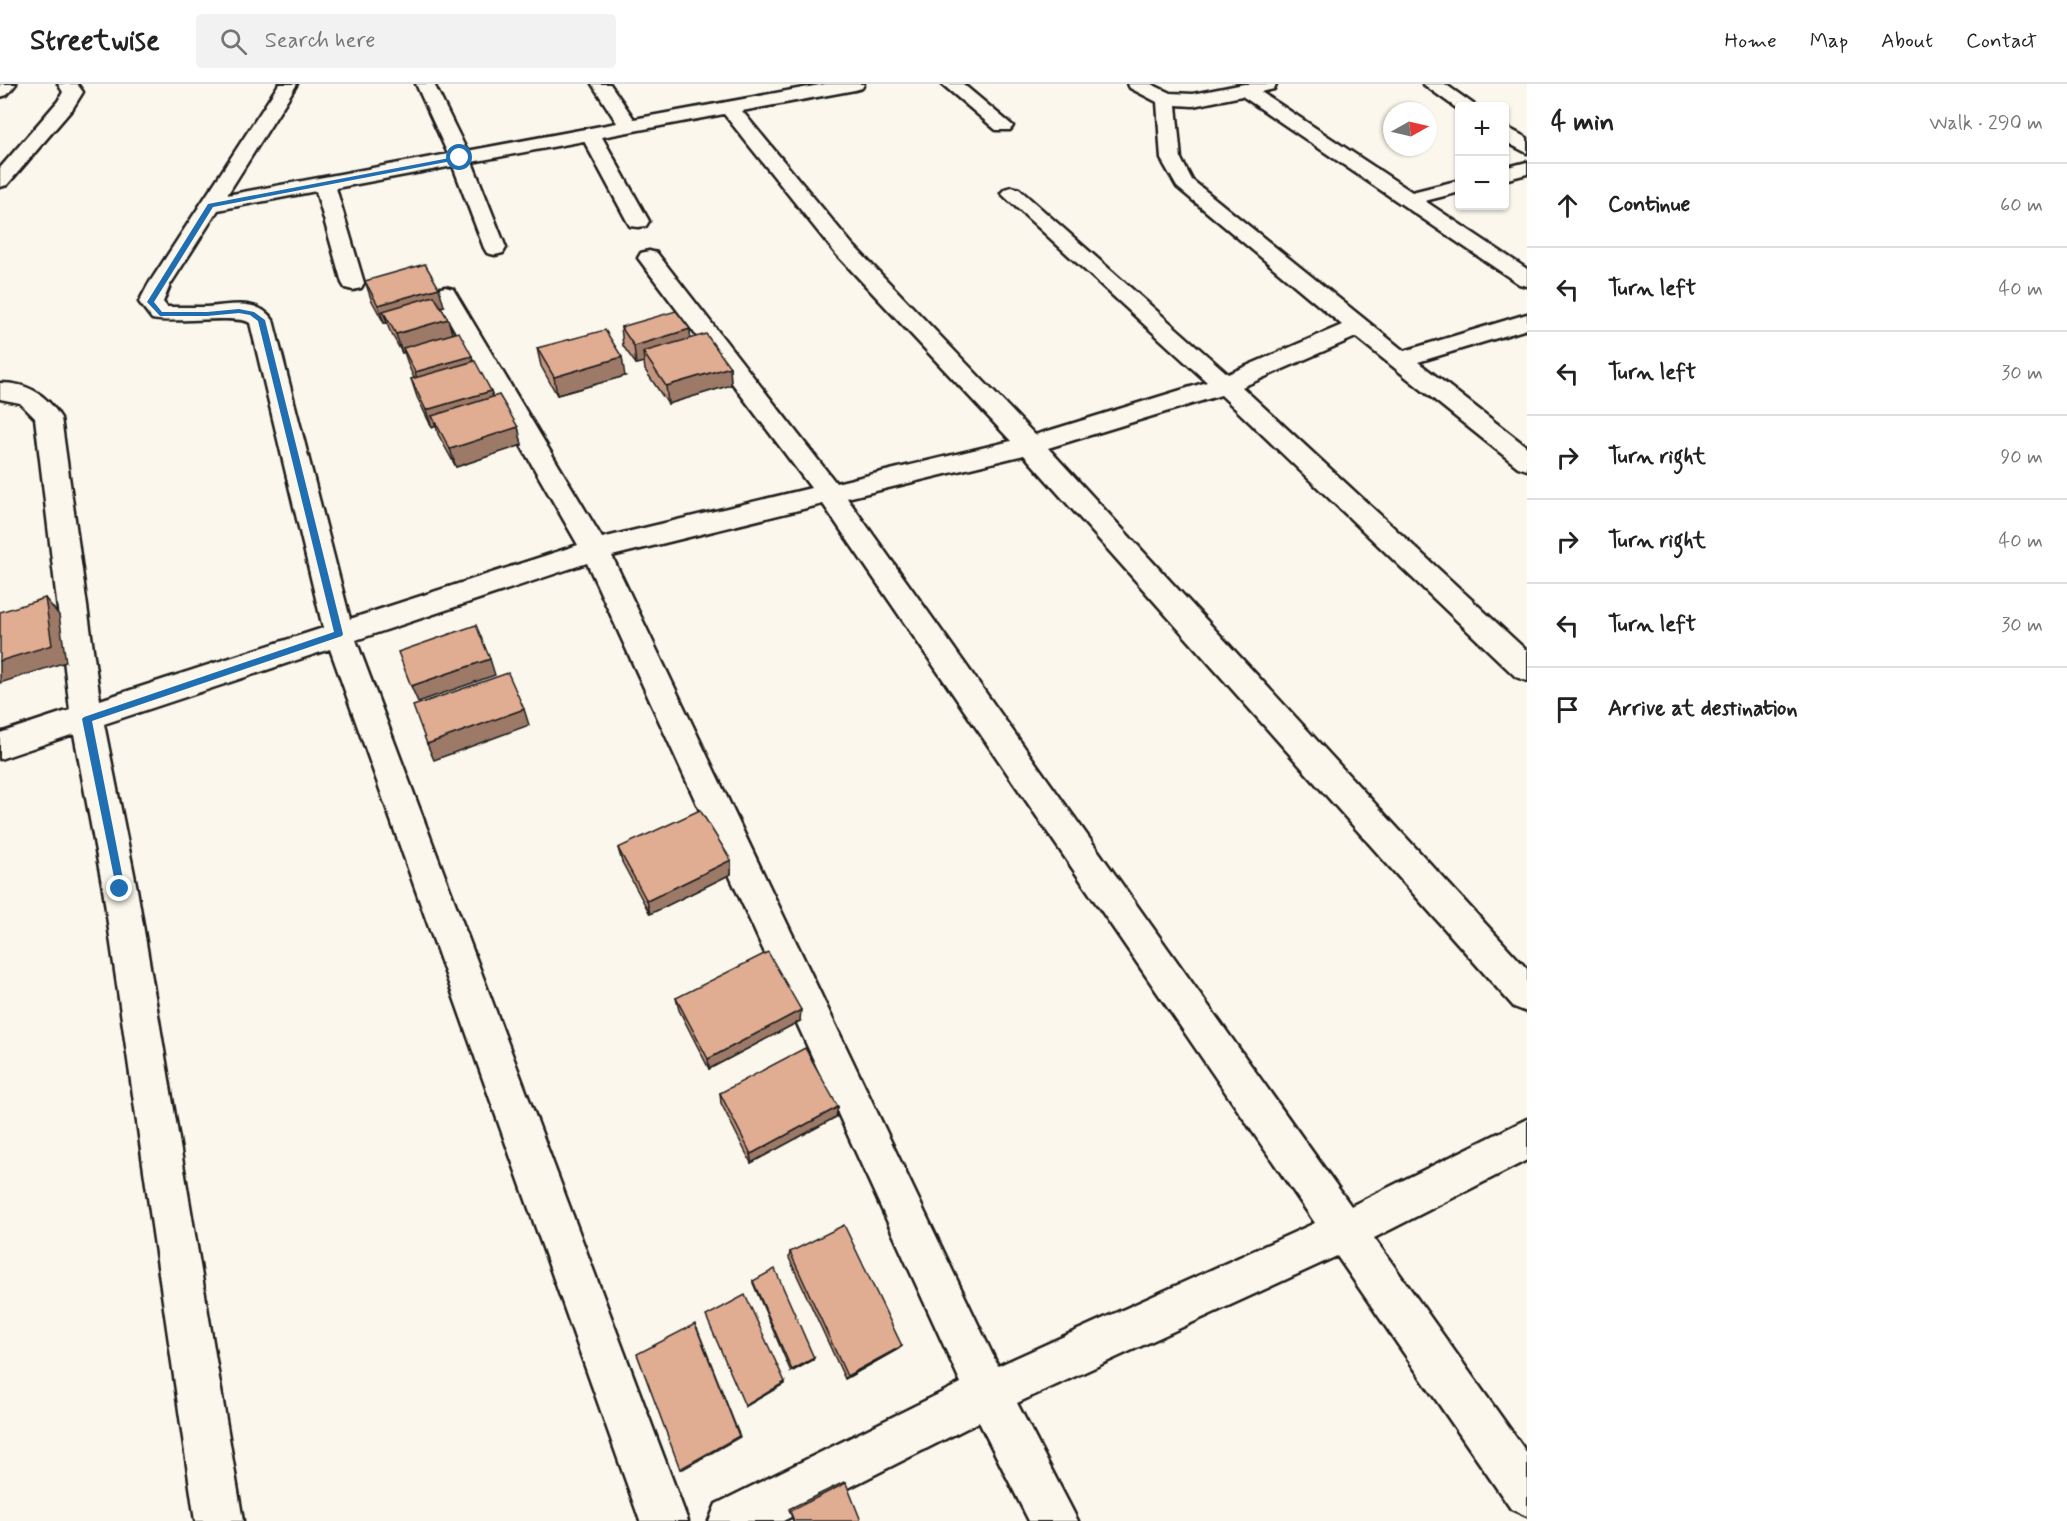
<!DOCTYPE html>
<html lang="en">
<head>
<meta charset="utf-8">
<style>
  body { margin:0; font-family:Mynerve,sans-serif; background:#f2f2f2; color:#222 }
  .controls { position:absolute; right:18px; top:18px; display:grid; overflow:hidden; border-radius:6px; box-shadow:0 2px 4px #0004 }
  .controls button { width:54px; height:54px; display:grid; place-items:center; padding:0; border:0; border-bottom:2px solid #e0e0e0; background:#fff; color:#222; font:30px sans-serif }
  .compass { position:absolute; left:1383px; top:18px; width:54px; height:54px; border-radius:50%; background:#fff; box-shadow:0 2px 4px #0004; rotate:82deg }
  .stop { position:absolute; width:18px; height:18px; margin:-14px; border:4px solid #1f6fb2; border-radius:50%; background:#fff }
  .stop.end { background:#1f6fb2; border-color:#fff; box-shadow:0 2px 6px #0008 }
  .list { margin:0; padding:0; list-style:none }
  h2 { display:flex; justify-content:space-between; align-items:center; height:78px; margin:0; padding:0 24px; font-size:26px }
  h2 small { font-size:20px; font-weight:400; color:#767676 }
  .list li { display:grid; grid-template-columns:39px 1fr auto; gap:18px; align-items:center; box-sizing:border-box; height:84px; padding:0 24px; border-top:2px solid #e0e0e0 }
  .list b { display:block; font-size:22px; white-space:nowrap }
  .list em { font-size:20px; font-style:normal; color:#767676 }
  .icon { flex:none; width:33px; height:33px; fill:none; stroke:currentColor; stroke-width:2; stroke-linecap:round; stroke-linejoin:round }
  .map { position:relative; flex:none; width:1527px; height:1437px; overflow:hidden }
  header { display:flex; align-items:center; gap:36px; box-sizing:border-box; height:84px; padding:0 30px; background:#fff; border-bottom:2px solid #e0e0e0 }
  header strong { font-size:28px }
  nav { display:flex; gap:33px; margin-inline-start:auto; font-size:21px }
  .search { width:420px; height:54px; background:#f2f2f2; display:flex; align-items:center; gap:15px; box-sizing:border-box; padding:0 21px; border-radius:6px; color:#767676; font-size:22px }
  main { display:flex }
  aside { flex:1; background:#fff }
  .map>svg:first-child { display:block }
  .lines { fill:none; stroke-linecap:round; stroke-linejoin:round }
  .minor-casing { stroke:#1c1c1c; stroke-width:5 }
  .minor { fill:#fbf7ec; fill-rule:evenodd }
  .wall { fill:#c1957e; stroke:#1c1c1c; stroke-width:1.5 }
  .shaded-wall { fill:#9d7967; stroke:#1c1c1c; stroke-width:1.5 }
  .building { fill:#e0ad93; stroke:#1c1c1c; stroke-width:1.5 }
  .route { fill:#1f6fb2 }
</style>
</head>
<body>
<header>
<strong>Streetwise</strong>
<div class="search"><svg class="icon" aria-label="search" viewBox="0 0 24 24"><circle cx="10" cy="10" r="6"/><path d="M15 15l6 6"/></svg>Search here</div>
<nav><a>Home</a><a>Map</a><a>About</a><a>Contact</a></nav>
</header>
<main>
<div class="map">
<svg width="1527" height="1437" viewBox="0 0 1527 1437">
  <rect width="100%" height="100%" fill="#fbf7ec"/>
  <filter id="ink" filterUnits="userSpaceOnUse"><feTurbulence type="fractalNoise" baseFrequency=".0167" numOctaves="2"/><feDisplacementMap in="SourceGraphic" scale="12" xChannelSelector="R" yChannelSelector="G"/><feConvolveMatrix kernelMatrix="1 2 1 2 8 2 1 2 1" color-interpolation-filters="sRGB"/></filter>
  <g filter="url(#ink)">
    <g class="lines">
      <defs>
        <g id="minor">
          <path d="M0 0H16L7 11 0 13Z"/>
          <path d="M58 0H77L83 8 73 24 7 101 0 103V84L58 17 63 8Z"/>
          <path d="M279 0H297L227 111 448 70 416 0H434L467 67 617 39 592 0H610L634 35 825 0H864L862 4 855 6 742 27 852 160 1035 351 1207 298 1005 113 1001 109 1005 105 1012 103 1019 105 1228 290 1342 241 1177 103 1161 75 1157 18 1130 4 1128 0H1151L1170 9 1193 10 1244 0H1276L1274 5 1261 8 1412 108 1460 96V108L1425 117 1527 185V202L1519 200 1242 12 1193 22 1176 21 1181 75 1192 96 1404 267 1527 230V245L1418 278 1527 363V386L1518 383 1356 253 1242 303 1527 567V597L1516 593 1221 311 1048 364 1527 885V928L1514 923 1024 371 847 414 1351 1122 1527 1035V1076L1374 1154 1527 1369V1432L1511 1425 1337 1172 1017 1319 1078 1437H1029L979 1338 783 1437H709L716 1420 961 1299 587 479 356 556 688 1437H640L330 565 104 640 137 805 243 1437H195L103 805 74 650 0 675V649L70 626 35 334 20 319 0 315V299C28 299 46 310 61 334L100 616 323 544 250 239C239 230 174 240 152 235L139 218 148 201ZM724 30 836 170 1011 357 836 399 657 169 649 167 641 169 638 174 811 404 602 454 456 210 453 205 445 203 437 205 434 210 578 461 350 535 273 236C257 213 229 222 206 223 193 223 180 223 167 223L163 218 170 201 218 126 316 107 342 199 345 204 353 206 361 204 364 199 336 104 453 82 484 164 487 169 495 171 503 169 506 164 472 78 584 57 627 137 630 142 638 143 646 142 649 137 602 53ZM823 420 1315 1139 998 1282 612 472Z"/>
          <path d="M942 0H963L1013 42 1010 46H996Z"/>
          <path d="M1423 0H1445L1476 22H1460L1459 26Z"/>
          <path d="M1504 42 1527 54V69L1504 57Z"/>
          <path d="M1527 78V90L1504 96V84Z"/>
        </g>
      </defs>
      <use href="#minor" class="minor-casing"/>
      <use href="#minor" class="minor"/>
    </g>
    <g class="wall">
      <path d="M365 197 444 222 441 223 448 235 452 250 472 272 473 277 491 307 493 313 518 343 522 361 456 383 438 350 436 342 432 344 417 313 411 295 414 294 409 283 404 268 402 269 389 245 387 239H384L371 215Z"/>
      <path d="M621 243 690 245V254L730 283 731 301 668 320 645 286 644 278 636 280 623 262Z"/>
      <path d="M537 264 625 292 557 311 541 282Z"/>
      <path d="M618 764 731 776V790L650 830 622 778Z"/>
      <path d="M676 914 800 937 709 985 679 926Z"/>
      <path d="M720 1009 838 1023 836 1033 751 1079 721 1019Z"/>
      <path d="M790 1168 902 1262 898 1265 845 1295 789 1174Z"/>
      <path d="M753 1197 813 1276 791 1288 753 1199Z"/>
      <path d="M844 1398 846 1399 793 1437 789 1425Z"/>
    </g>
    <g class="shaded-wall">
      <path d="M439 204 444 222 389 238 383 227 387 239H384L378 221Z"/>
      <path d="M448 235 453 253 403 264 404 268 402 269 396 250Z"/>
      <path d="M690 245 691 263 643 268 644 278 636 280 634 262Z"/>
      <path d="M472 272 476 290 420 306 415 288Z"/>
      <path d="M622 273 625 292 557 311 554 293Z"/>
      <path d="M730 283 731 301 668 320 666 302Z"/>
      <path d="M491 307 496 325 432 332 436 342 432 344 426 326Z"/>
      <path d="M518 343 522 361 456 383 450 365Z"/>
      <path d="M45 514 59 531 66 578 0 599V577Z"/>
      <path d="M490 575 495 591 418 618 411 602Z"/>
      <path d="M524 625 529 641 434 676 427 660Z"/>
      <path d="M731 776V790L650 830 647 817Z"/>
      <path d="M801 926 800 937 709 985 708 975Z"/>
      <path d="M838 1023 836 1033 751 1079V1070Z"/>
      <path d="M697 1244 740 1353 683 1385H680Z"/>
      <path d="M902 1262 898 1265 845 1295 847 1292Z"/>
      <path d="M814 1274 813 1276 791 1288 792 1286Z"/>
      <path d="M785 1298 784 1300 745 1323V1322Z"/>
    </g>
    <g class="building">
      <path d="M425 180 439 204 378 221 365 197Z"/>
      <path d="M434 212 448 235 396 250 383 227Z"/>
      <path d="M676 227 690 245 634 262 621 243Z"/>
      <path d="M605 246 622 273 554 293 537 264Z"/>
      <path d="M459 248 472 272 415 288 403 264Z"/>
      <path d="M706 250 730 283 666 302 643 268Z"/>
      <path d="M475 277 491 307 426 326 411 295Z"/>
      <path d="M499 311 518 343 450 365 432 332Z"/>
      <path d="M45 514 52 561 0 577V528Z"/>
      <path d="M476 541 490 575 411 602 398 568Z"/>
      <path d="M508 589 524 625 427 660 413 622Z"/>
      <path d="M700 726 731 776 647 817 618 764Z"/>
      <path d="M768 868 801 926 708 975 676 914Z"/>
      <path d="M805 964 838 1023 751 1070 720 1009Z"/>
      <path d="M844 1141 902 1262 847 1292 790 1168Z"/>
      <path d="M775 1185 814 1274 792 1286 753 1197Z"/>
      <path d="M745 1211 785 1298 745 1322 706 1232Z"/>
      <path d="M695 1240 739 1352 680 1385 637 1270Z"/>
      <path d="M846 1399 861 1437H794L790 1427Z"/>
    </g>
  </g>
  <path class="route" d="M460 72 462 75 213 123 154 218 162 228H207L239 225 254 228 265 236 343 550 342 552 92 637 125 805 124 808H117L82 635 84 633 334 548 258 237 250 231 239 229 207 232H160L147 218 208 120Z"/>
</svg>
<div class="controls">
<button>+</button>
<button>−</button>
</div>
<svg class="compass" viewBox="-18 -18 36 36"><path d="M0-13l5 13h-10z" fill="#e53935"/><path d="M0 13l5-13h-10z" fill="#767676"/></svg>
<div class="stop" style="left:460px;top:74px"></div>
<div class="stop end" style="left:120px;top:805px"></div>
</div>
<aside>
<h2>4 min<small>Walk · 290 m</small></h2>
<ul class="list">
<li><svg class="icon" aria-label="ahead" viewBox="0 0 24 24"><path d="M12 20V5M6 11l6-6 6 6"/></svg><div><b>Continue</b></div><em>60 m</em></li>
<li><svg class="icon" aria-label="left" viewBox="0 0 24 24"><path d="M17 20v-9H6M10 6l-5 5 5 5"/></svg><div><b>Turn left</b></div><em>40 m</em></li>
<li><svg class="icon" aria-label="left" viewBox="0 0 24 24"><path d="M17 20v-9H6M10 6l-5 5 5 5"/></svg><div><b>Turn left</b></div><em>30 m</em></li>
<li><svg class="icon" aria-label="right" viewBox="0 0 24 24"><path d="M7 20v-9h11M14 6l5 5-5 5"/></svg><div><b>Turn right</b></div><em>90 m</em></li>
<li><svg class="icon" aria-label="right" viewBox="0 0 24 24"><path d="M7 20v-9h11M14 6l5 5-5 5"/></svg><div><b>Turn right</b></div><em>40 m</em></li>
<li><svg class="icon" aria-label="left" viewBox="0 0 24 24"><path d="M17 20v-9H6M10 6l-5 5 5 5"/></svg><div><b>Turn left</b></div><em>30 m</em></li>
<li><svg class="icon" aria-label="arrive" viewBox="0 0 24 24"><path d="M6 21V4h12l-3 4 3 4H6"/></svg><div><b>Arrive at destination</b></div></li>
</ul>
</aside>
</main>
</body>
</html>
